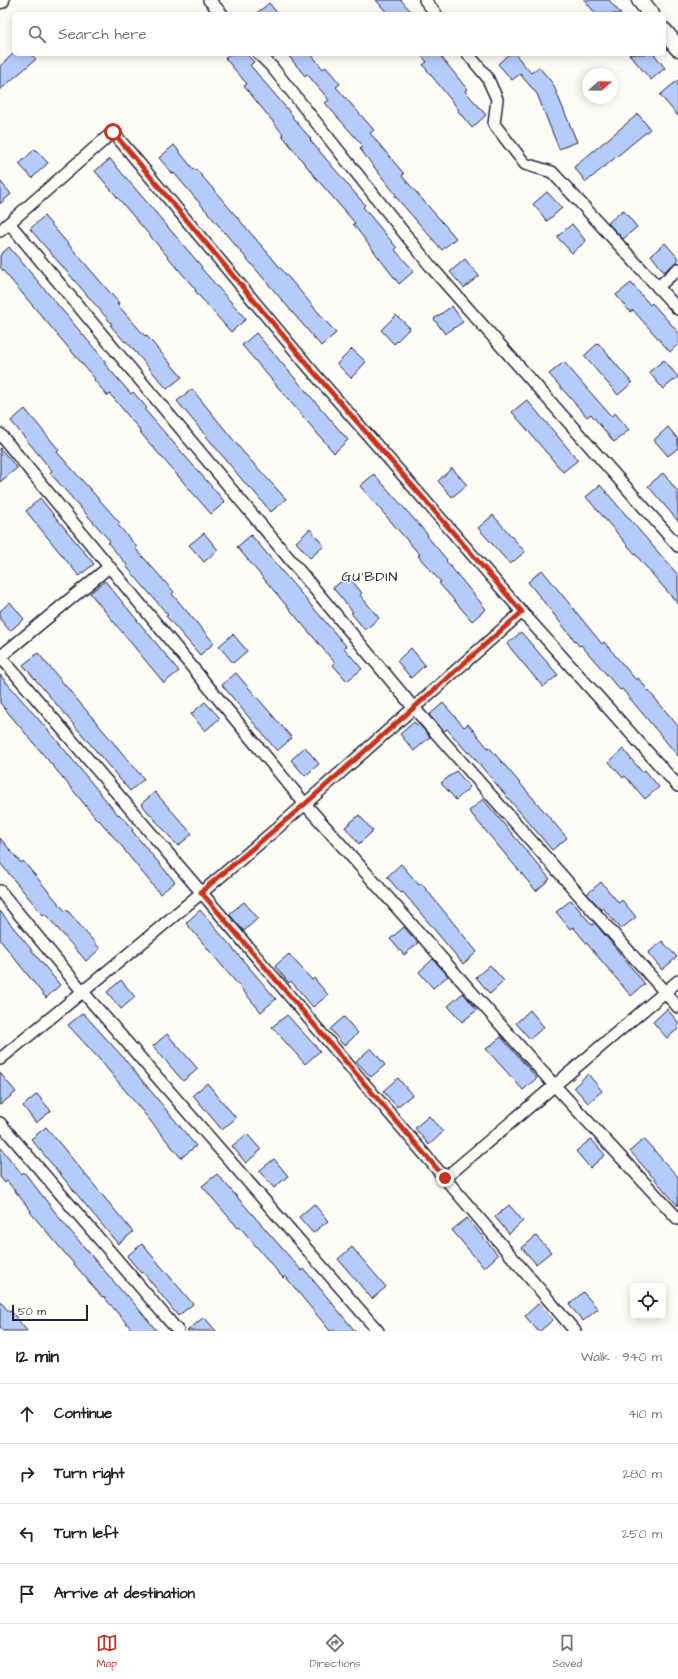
<!DOCTYPE html>
<html lang="en">
<head>
<meta charset="utf-8">
<style>
  body { margin:0; font-family:"Architects Daughter",sans-serif; background:#f6f6f6; color:#202124 }
  .controls { position:absolute; right:12px; bottom:12px; display:grid; overflow:hidden; border-radius:6px; box-shadow:0 2px 10px #0003 }
  .controls button { width:36px; height:36px; display:grid; place-items:center; padding:0; border:0; border-bottom:1px solid #e0e0e0; background:#fff; color:#202124; font:20px sans-serif }
  .compass { position:absolute; left:582px; top:68px; width:36px; height:36px; border-radius:50%; background:#fff; box-shadow:0 2px 10px #0003; rotate:70deg }
  .scale { position:absolute; left:12px; bottom:10px; width:76px; box-sizing:border-box; padding-left:4px; border:2px solid #22223b; border-top:0; font-size:11px; line-height:14px; white-space:nowrap; color:#22223b; -webkit-text-stroke:3px #fdfcf7; paint-order:stroke }
  .stop { position:absolute; width:12px; height:12px; margin:-9px; border:3px solid #c8321e; border-radius:50%; background:#fff }
  .stop.end { background:#c8321e; border-color:#fff; box-shadow:0 1px 4px #0008 }
  .list { margin:0; padding:0; list-style:none }
  h2 { display:flex; justify-content:space-between; align-items:center; height:52px; margin:0; padding:0 16px; font-size:17px }
  h2 small { font-size:13px; font-weight:400; color:#757577 }
  .list li { display:grid; grid-template-columns:26px 1fr auto; gap:12px; align-items:center; box-sizing:border-box; height:60px; padding:0 16px; border-top:1px solid #e0e0e0 }
  .list b { display:block; font-size:15px; white-space:nowrap }
  .list em { font-size:13px; font-style:normal; color:#757577 }
  .icon { flex:none; width:22px; height:22px; fill:none; stroke:currentColor; stroke-width:2; stroke-linecap:round; stroke-linejoin:round }
  .map { position:relative; flex:none; width:678px; height:1331px; overflow:hidden }
  .search { position:absolute; background:#fff; box-shadow:0 2px 10px #0003; left:12px; right:12px; top:12px; height:44px; display:flex; align-items:center; gap:10px; box-sizing:border-box; padding:0 14px; border-radius:6px; color:#757577; font-size:15px }
  .sheet { height:292px; background:#fff }
  nav { display:flex; justify-content:space-around; align-items:center; box-sizing:border-box; height:56px; border-top:1px solid #e0e0e0; background:#fff; font-size:11px; color:#757577 }
  nav a { display:grid; justify-items:center; gap:2px }
  nav .on { color:#c8321e }
  .map>svg:first-child { display:block }
  .building { fill:#b5cbf9; stroke:#22223b }
  .lines { fill:none; stroke-linecap:round; stroke-linejoin:round }
  .street-casing { stroke:#22223b; stroke-width:14 }
  .secondary-casing { stroke:#22223b; stroke-width:19 }
  .street { stroke:#fdfcf7; stroke-width:11 }
  .secondary { stroke:#fdfcf7; stroke-width:16 }
  .route { stroke:#c8321e; stroke-width:5 }
  .labels { text-anchor:middle; dominant-baseline:central; stroke-width:3; stroke-linejoin:round; paint-order:stroke }
  .quarter-label { font-size:14px; letter-spacing:1px; fill:#22223b; stroke:#fdfcf7 }
</style>
</head>
<body>
<div class="map">
<svg width="678" height="1331" viewBox="0 0 678 1331">
  <rect width="100%" height="100%" fill="#fdfcf7"/>
  <filter id="ink" filterUnits="userSpaceOnUse"><feTurbulence type="fractalNoise" baseFrequency=".025" numOctaves="2"/><feDisplacementMap in="SourceGraphic" scale="8" xChannelSelector="R" yChannelSelector="G"/><feConvolveMatrix kernelMatrix="1 2 1 2 8 2 1 2 1" color-interpolation-filters="sRGB"/></filter>
  <g filter="url(#ink)">
    <g class="building">
      <path d="M376 0H401L413 14H388Z"/>
      <path d="M584 0H609L621 14H596Z"/>
      <path d="M269 3 278 14H256Z"/>
      <path d="M13 54H31L36 59 0 90V66Z"/>
      <path d="M230 54H246L254 62 250 65 293 116 292 117 311 139 310 140 365 205 363 207 397 248 395 250 414 271 399 284 353 224 355 223 315 177 282 135 283 134 244 86 247 84 225 58Z"/>
      <path d="M287 54H311L323 69 326 67 340 84 336 87 374 130 370 133 404 174 402 176 456 238 442 250 395 196 396 195 360 149 363 146 325 103 329 100 307 74 305 76Z"/>
      <path d="M420 54H439L467 89 465 91 486 115 472 128 458 111 459 110 423 65 427 62Z"/>
      <path d="M509 54H515L531 73 539 67 553 84 577 142 559 149 537 94 520 74 512 80 498 64Z"/>
      <path d="M629 54H654L665 68 651 80Z"/>
      <path d="M678 80V116L660 95Z"/>
      <path d="M638 114 650 129 586 182 574 167Z"/>
      <path d="M174 145 194 170 196 169 336 333 321 346 174 173 173 174 159 158Z"/>
      <path d="M35 149 48 163 32 178 19 164Z"/>
      <path d="M110 159 202 267 201 268 246 319 231 332 195 291 196 290 95 171Z"/>
      <path d="M0 181 11 194 0 204Z"/>
      <path d="M547 192 562 208 547 221 533 204Z"/>
      <path d="M623 210 637 227 623 239 608 223Z"/>
      <path d="M44 216 119 303 117 304 145 336 146 335 182 377 167 389 126 341 125 342 110 325 112 324 30 229Z"/>
      <path d="M572 224 586 241 572 253 557 237Z"/>
      <path d="M665 243 678 258V261L664 272 651 255Z"/>
      <path d="M9 247 106 362 104 363 131 394 133 392 147 408 145 410 225 502 211 514 139 431 140 430 110 394 108 396 94 380 95 379 0 267V255Z"/>
      <path d="M465 259 479 276 464 288 450 272Z"/>
      <path d="M631 283 650 305 652 303 678 332V344L670 352 633 310 630 312 616 295Z"/>
      <path d="M452 306 463 322 445 334 434 319Z"/>
      <path d="M396 315 410 328 394 344 381 330Z"/>
      <path d="M256 333 348 440 334 453 242 345Z"/>
      <path d="M598 343 632 383 618 395 584 356Z"/>
      <path d="M352 349 366 362 351 378 337 364Z"/>
      <path d="M664 360 678 377 663 389 649 372Z"/>
      <path d="M564 362 611 416 615 413 629 430 614 442 591 414 587 417 549 374Z"/>
      <path d="M192 389 244 453 286 499 271 512 250 487 249 488 177 401Z"/>
      <path d="M527 400 578 460 563 472 512 412Z"/>
      <path d="M25 409 59 450 57 452 120 523 118 525 137 547 135 548 174 592 172 594 214 643 200 655 166 616 168 615 126 566 127 565 108 543 110 541 50 473 52 471 11 421Z"/>
      <path d="M668 427 678 439V448L668 456 654 440Z"/>
      <path d="M0 448 17 468 0 482Z"/>
      <path d="M452 468 467 485 452 497 438 481Z"/>
      <path d="M663 473 678 492V521L648 486Z"/>
      <path d="M374 474 428 535 427 536 447 560 446 561 486 609 472 621 439 583 441 582 418 556 420 555 360 486Z"/>
      <path d="M600 485 678 575V604L586 497Z"/>
      <path d="M40 498 94 564 79 576 26 511Z"/>
      <path d="M493 515 525 552 510 564 478 528Z"/>
      <path d="M310 529 324 546 310 558 296 542Z"/>
      <path d="M204 533 218 550 204 562 189 545Z"/>
      <path d="M251 535 346 646 344 648 362 669 347 681 333 665 335 663 237 547Z"/>
      <path d="M542 570 602 644 604 642 636 680 638 678 678 726V756L622 689 620 690 581 645 579 646 528 582Z"/>
      <path d="M348 576 362 593 360 595 379 618 365 630 351 613 353 612 333 588Z"/>
      <path d="M105 581 179 671 164 683 90 593Z"/>
      <path d="M10 602 24 619 10 631 0 619V611Z"/>
      <path d="M521 632 558 675 543 687 507 644Z"/>
      <path d="M233 634 247 651 233 663 219 646Z"/>
      <path d="M411 648 425 665 411 678 397 661Z"/>
      <path d="M38 653 144 779 130 791 23 665Z"/>
      <path d="M236 673 292 738 277 751 222 685Z"/>
      <path d="M0 675 54 737 118 815 119 814 133 830 132 831 175 882 160 894 124 850H125L99 820 98 821 63 778 0 703Z"/>
      <path d="M205 702 220 718 205 731 191 714Z"/>
      <path d="M443 703 464 727 468 724 488 748 489 747 567 838 552 850 469 752 468 753 447 729 444 731 429 715Z"/>
      <path d="M414 722 417 725 419 724 430 737 414 751 400 734Z"/>
      <path d="M305 747 319 764 305 776 291 760Z"/>
      <path d="M623 749 642 772 645 770 659 787 645 799 625 776 623 778 609 762Z"/>
      <path d="M456 771 470 787 456 800 441 783Z"/>
      <path d="M155 792 192 834 178 846 141 804Z"/>
      <path d="M483 799 550 879 536 891 469 811Z"/>
      <path d="M359 815 373 831 359 844 345 827Z"/>
      <path d="M0 838 21 863 23 861 65 911 67 910 100 949 86 961 45 914 43 915 0 863Z"/>
      <path d="M401 864 419 885 421 883 477 952 463 964 403 892 401 893 387 877Z"/>
      <path d="M601 882 619 903 622 900 636 917 621 929 603 908 602 910 587 894Z"/>
      <path d="M571 900 592 925 595 923 645 984 631 996 573 927 570 929 556 912Z"/>
      <path d="M244 902 258 918 244 931 229 914Z"/>
      <path d="M200 910 276 999 261 1012 186 923Z"/>
      <path d="M0 911 60 985 46 998 0 940Z"/>
      <path d="M404 927 418 943 404 955 390 939Z"/>
      <path d="M662 941 677 957 662 970 648 953Z"/>
      <path d="M289 954 312 980 314 978 328 995 313 1007 291 981 289 983 275 966Z"/>
      <path d="M433 959 448 976 433 988 419 972Z"/>
      <path d="M490 965 504 981 490 994 476 977Z"/>
      <path d="M121 980 135 997 121 1009 107 992Z"/>
      <path d="M463 993 477 1010 462 1022 448 1006Z"/>
      <path d="M667 1009 678 1022V1029L667 1038 653 1022Z"/>
      <path d="M530 1010 544 1027 530 1039 516 1023Z"/>
      <path d="M83 1013 122 1056 196 1146 181 1158 100 1060 68 1025Z"/>
      <path d="M287 1015 320 1051 305 1064 272 1027Z"/>
      <path d="M344 1017 358 1033 344 1046 330 1029Z"/>
      <path d="M167 1034 198 1069 183 1081 153 1046Z"/>
      <path d="M501 1037 537 1078 523 1090 486 1049Z"/>
      <path d="M371 1048 385 1065 371 1077 356 1061Z"/>
      <path d="M0 1073 16 1092 0 1105Z"/>
      <path d="M588 1074 602 1091 588 1103 574 1087Z"/>
      <path d="M398 1078 412 1095 397 1107 383 1091Z"/>
      <path d="M207 1083 236 1118 222 1130 193 1095Z"/>
      <path d="M37 1094 51 1111 36 1123 23 1106Z"/>
      <path d="M429 1116 443 1132 429 1145 415 1128Z"/>
      <path d="M46 1127 133 1232 118 1244 31 1139Z"/>
      <path d="M247 1134 261 1150 246 1163 232 1146Z"/>
      <path d="M591 1139 605 1155 590 1168 576 1151Z"/>
      <path d="M644 1139 678 1177V1206L630 1151Z"/>
      <path d="M0 1147 22 1174 24 1172 62 1221 126 1296 127 1295 157 1331H133L103 1296 102 1297 30 1212 31 1211 7 1181 5 1183 0 1177Z"/>
      <path d="M274 1159 288 1176 274 1188 259 1171Z"/>
      <path d="M217 1174 302 1271 304 1269 355 1331H330L285 1276 283 1278 239 1226 238 1228 202 1186Z"/>
      <path d="M314 1204 328 1221 313 1233 299 1217Z"/>
      <path d="M509 1205 523 1221 509 1234 495 1217Z"/>
      <path d="M467 1218 498 1255 484 1268 452 1230Z"/>
      <path d="M536 1236 551 1252 536 1264 522 1248Z"/>
      <path d="M142 1244 193 1304 178 1316 143 1272 141 1273 127 1256Z"/>
      <path d="M352 1247 386 1287 372 1299 338 1259Z"/>
      <path d="M583 1292 598 1309 583 1321 569 1305Z"/>
      <path d="M0 1301 9 1312 11 1311 27 1331H3L0 1328Z"/>
      <path d="M539 1303 553 1320 540 1331H538L525 1316Z"/>
      <path d="M204 1317 216 1331H187Z"/>
    </g>
    <g class="lines">
      <defs>
        <g id="street">
          <path d="M209 0 222 14"/>
          <path d="M425 0 436 14"/>
          <path d="M259 54 272 67 432 268 678 546"/>
          <path d="M468 54 487 77 497 99 494 124 525 164 552 172 678 309"/>
          <path d="M9 223 413 707 678 1007"/>
          <path d="M0 231 113 132 312 371 522 612 678 786"/>
          <path d="M658 287 678 269"/>
          <path d="M0 434 305 804 554 1085 678 1219"/>
          <path d="M0 656 575 1331"/>
          <path d="M0 657 109 567"/>
          <path d="M0 891 83 992 378 1331"/>
          <path d="M0 1059C103 976 205 891 305 804 377 740 449 676 522 612"/>
          <path d="M0 1123 178 1331"/>
          <path d="M445 1178 678 981"/>
        </g>
        <g id="secondary">
          <path d="M0 0H1"/>
          <path d="M640 0 651 14"/>
          <path d="M664 31 678 48"/>
        </g>
      </defs>
      <use href="#street" class="street-casing"/>
      <use href="#secondary" class="secondary-casing"/>
      <use href="#street" class="street"/>
      <use href="#secondary" class="secondary"/>
    </g>
  </g>
  <g class="lines" filter="url(#ink)">
    <path class="route" d="M113 132 312 370 522 612 305 804 201 892 445 1178"/>
  </g>
  <g class="labels">
    <g class="quarter-label">
      <text x="370" y="577">GU'BDIN</text>
    </g>
  </g>
</svg>
<div class="controls">
<button><svg class="icon" aria-label="locate" viewBox="0 0 24 24"><circle cx="12" cy="12" r="6"/><path d="M12 2v4M12 18v4M2 12h4M18 12h4"/></svg></button>
</div>
<svg class="compass" viewBox="-18 -18 36 36"><path d="M0-13l5 13h-10z" fill="#e53935"/><path d="M0 13l5-13h-10z" fill="#757577"/></svg>
<div class="scale">50 m</div>
<div class="stop" style="left:113px;top:132px"></div>
<div class="stop end" style="left:445px;top:1178px"></div>
<div class="search"><svg class="icon" aria-label="search" viewBox="0 0 24 24"><circle cx="10" cy="10" r="6"/><path d="M15 15l6 6"/></svg>Search here</div>
</div>
<section class="sheet">
<h2>12 min<small>Walk · 940 m</small></h2>
<ul class="list">
<li><svg class="icon" aria-label="ahead" viewBox="0 0 24 24"><path d="M12 20V5M6 11l6-6 6 6"/></svg><div><b>Continue</b></div><em>410 m</em></li>
<li><svg class="icon" aria-label="right" viewBox="0 0 24 24"><path d="M7 20v-9h11M14 6l5 5-5 5"/></svg><div><b>Turn right</b></div><em>280 m</em></li>
<li><svg class="icon" aria-label="left" viewBox="0 0 24 24"><path d="M17 20v-9H6M10 6l-5 5 5 5"/></svg><div><b>Turn left</b></div><em>250 m</em></li>
<li><svg class="icon" aria-label="arrive" viewBox="0 0 24 24"><path d="M6 21V4h12l-3 4 3 4H6"/></svg><div><b>Arrive at destination</b></div></li>
</ul>
</section>
<nav>
<a class="on"><svg class="icon" aria-label="map" viewBox="0 0 24 24"><path d="M3 6l6-2 6 2 6-2v14l-6 2-6-2-6 2zM9 4v14M15 6v14"/></svg>Map</a>
<a><svg class="icon" aria-label="directions" viewBox="0 0 24 24"><path d="M12 3l9 9-9 9-9-9zM9 14v-3h6M13 9l2 2-2 2"/></svg>Directions</a>
<a><svg class="icon" aria-label="saved" viewBox="0 0 24 24"><path d="M7 4h10v16l-5-4-5 4z"/></svg>Saved</a>
</nav>
</body>
</html>
